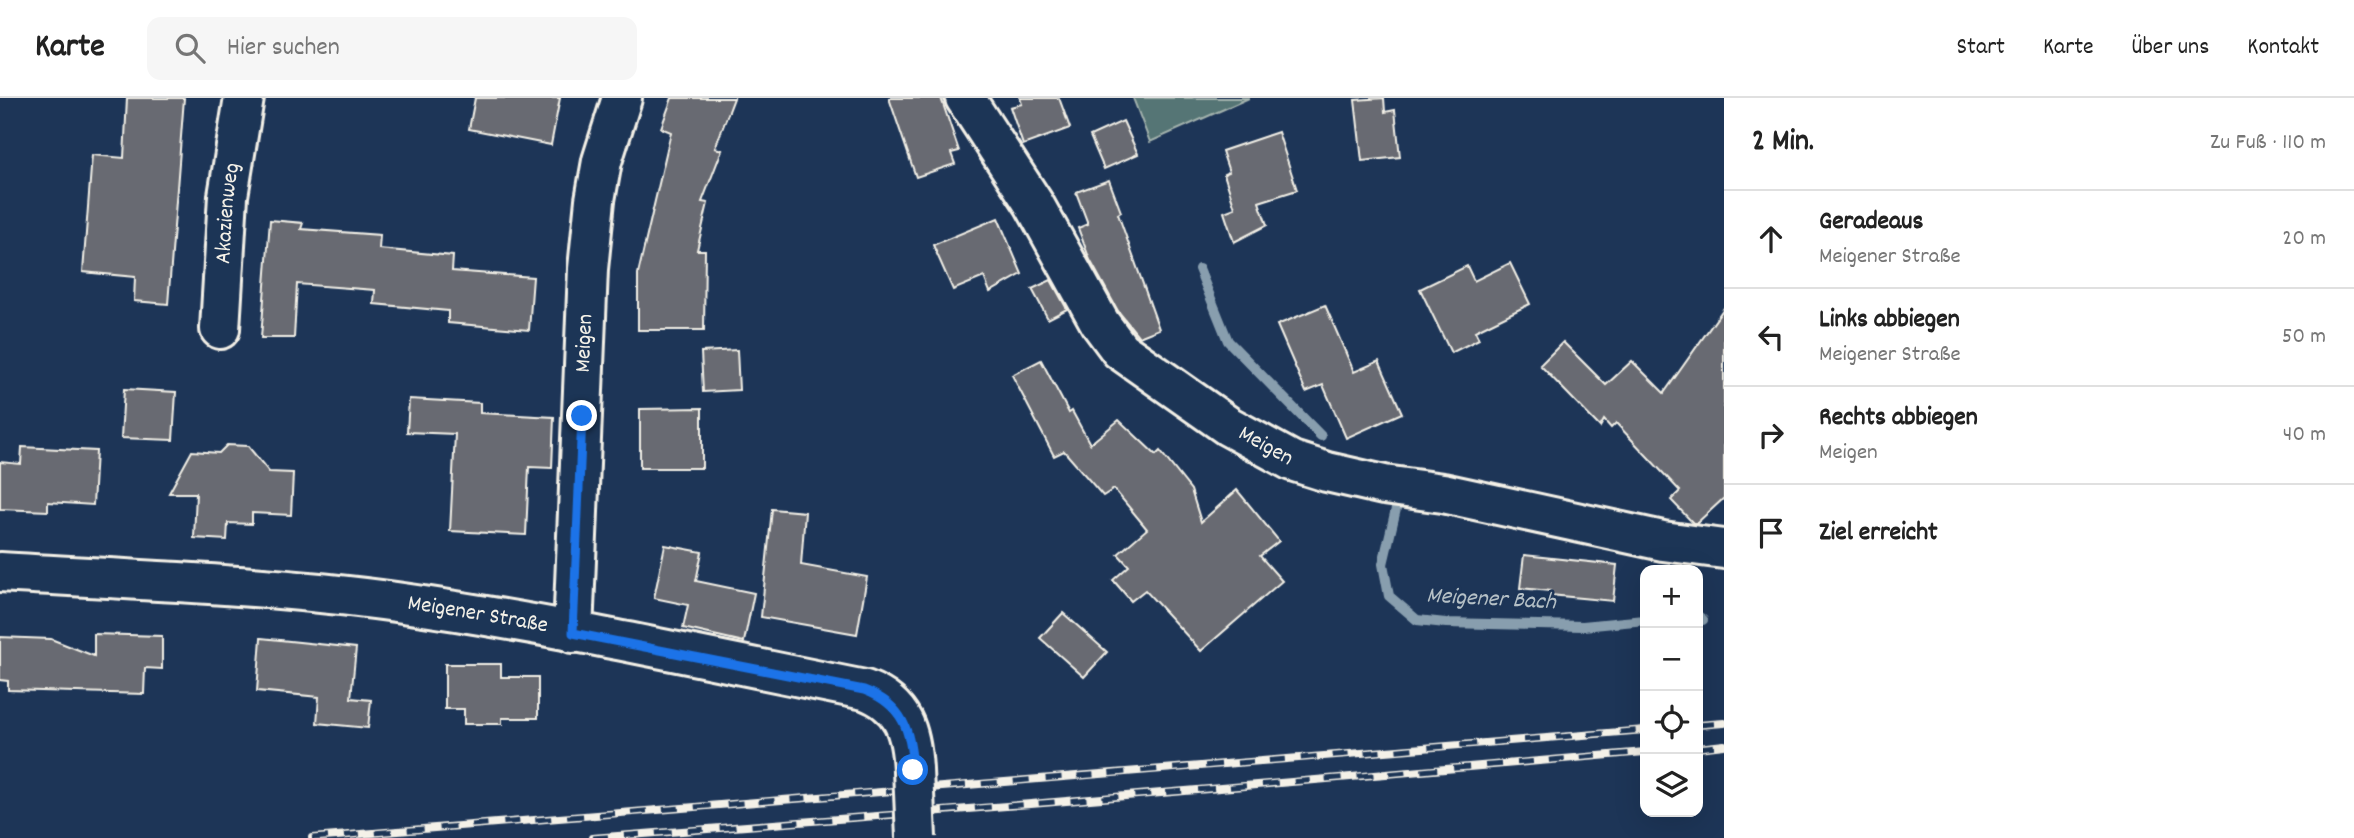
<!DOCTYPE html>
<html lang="de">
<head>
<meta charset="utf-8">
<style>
  body { margin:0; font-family:Dekko,sans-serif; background:#f6f6f6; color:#222 }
  .controls { position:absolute; right:21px; bottom:21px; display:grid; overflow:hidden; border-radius:14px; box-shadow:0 7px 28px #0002 }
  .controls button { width:63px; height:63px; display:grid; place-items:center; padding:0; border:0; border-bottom:2px solid #e0e0e0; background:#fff; color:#222; font:35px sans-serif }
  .stop { position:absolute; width:21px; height:21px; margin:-16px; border:5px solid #1a73e8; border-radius:50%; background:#fff }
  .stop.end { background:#1a73e8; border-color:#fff; box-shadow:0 2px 7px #0008 }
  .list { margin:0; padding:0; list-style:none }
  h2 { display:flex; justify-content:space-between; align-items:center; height:91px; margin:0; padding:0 28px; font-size:30px }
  h2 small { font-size:23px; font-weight:400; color:#767676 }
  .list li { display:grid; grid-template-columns:46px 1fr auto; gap:21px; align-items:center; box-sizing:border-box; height:98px; padding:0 28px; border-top:2px solid #e0e0e0 }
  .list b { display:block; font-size:26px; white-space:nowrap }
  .list p { margin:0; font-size:23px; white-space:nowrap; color:#767676 }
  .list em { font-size:23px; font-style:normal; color:#767676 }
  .icon { flex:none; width:38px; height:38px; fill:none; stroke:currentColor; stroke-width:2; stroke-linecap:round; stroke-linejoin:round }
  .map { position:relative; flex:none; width:1724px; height:740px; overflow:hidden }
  header { display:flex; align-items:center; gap:42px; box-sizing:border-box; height:98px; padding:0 35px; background:#fff; border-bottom:2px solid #e0e0e0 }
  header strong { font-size:33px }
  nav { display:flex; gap:38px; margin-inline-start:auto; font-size:24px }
  .search { width:490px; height:63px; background:#f6f6f6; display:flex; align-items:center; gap:18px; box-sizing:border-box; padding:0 24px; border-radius:14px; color:#767676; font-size:26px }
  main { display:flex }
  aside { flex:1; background:#fff }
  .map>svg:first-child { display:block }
  .green { fill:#557574; stroke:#a4b3ae; stroke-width:2 }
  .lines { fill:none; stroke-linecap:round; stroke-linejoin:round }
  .stream { stroke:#889eae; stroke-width:10 }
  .building { fill:#686b72; stroke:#f4f1e8; stroke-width:2 }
  .minor-casing { stroke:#f4f1e8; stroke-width:44 }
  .minor { stroke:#1d3557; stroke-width:38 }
  .rail-casing { stroke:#f4f1e8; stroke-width:8 }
  .rail { stroke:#1d3557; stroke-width:5; stroke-dasharray:16; stroke-linecap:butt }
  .minor-bridge-casing { stroke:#f4f1e8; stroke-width:44; stroke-linecap:butt }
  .minor-bridge { stroke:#1d3557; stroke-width:38 }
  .route { stroke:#1a73e8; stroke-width:9 }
  .labels { text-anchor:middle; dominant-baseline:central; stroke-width:5; stroke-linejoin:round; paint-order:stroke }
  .street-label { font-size:23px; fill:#f4f1e8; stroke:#1d3557 }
  .water-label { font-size:24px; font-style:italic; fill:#b5c0c6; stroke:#1d3557 }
</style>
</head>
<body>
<header>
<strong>Karte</strong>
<div class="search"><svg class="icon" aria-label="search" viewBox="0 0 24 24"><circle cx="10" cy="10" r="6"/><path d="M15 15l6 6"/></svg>Hier suchen</div>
<nav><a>Start</a><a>Karte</a><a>Über uns</a><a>Kontakt</a></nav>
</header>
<main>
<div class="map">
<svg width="1724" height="740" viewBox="0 0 1724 740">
  <rect width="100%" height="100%" fill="#1d3557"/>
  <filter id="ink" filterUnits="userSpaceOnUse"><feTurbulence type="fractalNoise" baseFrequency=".0143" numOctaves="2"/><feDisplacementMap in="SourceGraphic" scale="14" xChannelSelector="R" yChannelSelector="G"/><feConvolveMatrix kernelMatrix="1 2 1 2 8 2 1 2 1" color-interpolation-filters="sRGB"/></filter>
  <g filter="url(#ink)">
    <path class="green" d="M1133 0H1249L1150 44Z"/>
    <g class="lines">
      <g class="stream">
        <path d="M1199 171 1228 243 1321 338"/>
        <path d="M1396 411 1383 466 1389 498 1417 522 1446 525 1583 528 1645 522"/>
        <path d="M1698 518 1703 522"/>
      </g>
    </g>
    <g class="building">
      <path d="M127 0H184L168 206 134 203 135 179 83 174 92 57 124 60Z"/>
      <path d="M475 0H560L551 47 469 31Z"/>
      <path d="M672 0H734L715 50 722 52 702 104 708 105 697 152H705L704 232H638V176L671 34 661 30Z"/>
      <path d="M889 0H941L959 53 951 55 955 66 916 79Z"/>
      <path d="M1020 0H1059L1070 30 1023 47 1010 9 1022 6Z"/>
      <path d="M1384 0 1385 14 1395 12 1400 59 1362 63 1355 2Z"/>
      <path d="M1123 23 1138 56 1104 71 1090 38Z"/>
      <path d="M1278 34 1297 92 1259 104 1267 127 1234 144 1224 114 1235 110 1224 76 1229 74 1222 53Z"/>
      <path d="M1109 82 1121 114 1118 116 1159 231 1139 239 1118 213 1090 162 1078 130 1088 126 1076 94Z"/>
      <path d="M998 120 1022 176 990 194 984 179 953 192 933 147Z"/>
      <path d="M270 122 303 125 301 131 380 137 379 151 453 158 452 173 533 179 529 232 448 225V213L374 206 375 192 297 186 294 240H261Z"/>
      <path d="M1510 165 1530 206 1475 233 1479 241 1451 255 1420 191 1467 168 1474 183Z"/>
      <path d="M1051 182 1067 211 1048 221 1032 191Z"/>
      <path d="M1325 207 1354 274 1379 263 1402 315 1346 340 1323 287 1306 294 1277 227Z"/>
      <path d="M1724 210V400L1697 425H1693L1671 402 1680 393 1616 325 1611 330 1604 322 1600 329 1540 267 1563 244 1606 287 1632 263 1664 295Z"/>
      <path d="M737 252 739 292 703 294 701 254Z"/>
      <path d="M1041 262 1069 315 1072 313 1090 346 1119 322 1156 357 1160 353 1191 392 1201 424 1237 392 1279 443 1260 458 1282 483 1201 553 1145 492 1131 503 1113 482 1129 468 1118 456 1147 431 1114 391 1103 398 1064 353 1054 358 1012 277Z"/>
      <path d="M124 291 176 294 173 342 121 340Z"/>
      <path d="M409 301 480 305V315L554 319 552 370 529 369 526 437 450 433 455 336 407 334Z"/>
      <path d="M702 310V370H640V311Z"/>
      <path d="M227 347 248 348 269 374 293 375 291 417 252 415V426L228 425 227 442 194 440 196 395H169L192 353 219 355Z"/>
      <path d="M22 349 96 353 93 407 48 404V413L0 411V364L21 366Z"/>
      <path d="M772 411 805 414 801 467 867 479 857 536 761 519Z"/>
      <path d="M665 447 702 454 696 483 754 495 744 544 683 530 688 507 654 500Z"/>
      <path d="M1524 457 1617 467 1613 503 1550 497V493L1520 490Z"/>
      <path d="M1063 515 1107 554 1084 579 1040 540Z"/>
      <path d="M94 536 162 538V571L145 570 144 596 8 592V583L0 582V539L51 541 94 558Z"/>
      <path d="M261 540 356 550 351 600 371 602 368 630 317 625 319 599 257 593Z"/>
      <path d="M445 566H501V579H538V620H502V626H464V611H445Z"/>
    </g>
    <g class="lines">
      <defs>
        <g id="minor">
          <path id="s1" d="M965 0 1034 106 1100 225 1120 252 1228 328 1292 363 1327 374 1384 387 1443 395 1663 443 1724 451"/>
          <path id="s2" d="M220 231 228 98 244 0"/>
          <path id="s3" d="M0 474C132 482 265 486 396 504 553 526 709 561 865 592 904 607 911 634 913 672"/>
          <path id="s4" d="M573 535 588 171 595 102 602 63 622 0"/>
        </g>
      </defs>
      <use href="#minor" class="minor-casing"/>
      <use href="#minor" class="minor"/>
      <defs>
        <g id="rail">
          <path d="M1698 627 1724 625"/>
          <path d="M1698 650 1724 647"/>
          <path d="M312 740 1645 632"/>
          <path d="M592 740 1031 706 1645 654"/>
        </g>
      </defs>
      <use href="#rail" class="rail-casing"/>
      <use href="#rail" class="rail"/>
      <defs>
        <path id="minor-bridge" d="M913 672 916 740"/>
      </defs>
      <use href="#minor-bridge" class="minor-bridge-casing"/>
      <use href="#minor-bridge" class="minor-bridge"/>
    </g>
  </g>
  <g class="lines" filter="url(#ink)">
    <path class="route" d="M582 318 573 535 864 592C904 607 911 634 913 672"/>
  </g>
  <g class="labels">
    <g class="street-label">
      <text stroke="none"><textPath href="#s2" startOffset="116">Akazienweg</textPath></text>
      <text stroke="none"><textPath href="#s4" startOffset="290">Meigen</textPath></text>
      <text stroke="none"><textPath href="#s1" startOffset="471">Meigen</textPath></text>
      <text stroke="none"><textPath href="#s3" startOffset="480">Meigener Straße</textPath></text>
    </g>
    <g class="water-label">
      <text transform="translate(1491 502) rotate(3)">Meigener Bach</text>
    </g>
  </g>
</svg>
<div class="controls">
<button>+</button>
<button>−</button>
<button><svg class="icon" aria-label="locate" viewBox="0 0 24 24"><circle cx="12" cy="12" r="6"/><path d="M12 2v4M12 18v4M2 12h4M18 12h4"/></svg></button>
<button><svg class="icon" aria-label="layers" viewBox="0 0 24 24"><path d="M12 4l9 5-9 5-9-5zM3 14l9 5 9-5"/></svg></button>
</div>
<div class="stop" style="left:913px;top:672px"></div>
<div class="stop end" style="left:582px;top:318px"></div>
</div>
<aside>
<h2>2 Min.<small>Zu Fuß · 110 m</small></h2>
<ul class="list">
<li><svg class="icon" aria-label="ahead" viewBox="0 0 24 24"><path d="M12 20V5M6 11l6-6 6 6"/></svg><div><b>Geradeaus</b><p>Meigener Straße</p></div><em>20 m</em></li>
<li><svg class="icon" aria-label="left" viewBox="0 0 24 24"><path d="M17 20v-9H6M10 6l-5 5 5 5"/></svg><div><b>Links abbiegen</b><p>Meigener Straße</p></div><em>50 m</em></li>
<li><svg class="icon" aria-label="right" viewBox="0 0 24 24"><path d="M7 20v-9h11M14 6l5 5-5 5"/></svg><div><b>Rechts abbiegen</b><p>Meigen</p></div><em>40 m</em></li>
<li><svg class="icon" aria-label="arrive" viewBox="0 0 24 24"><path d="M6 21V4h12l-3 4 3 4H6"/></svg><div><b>Ziel erreicht</b></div></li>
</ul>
</aside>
</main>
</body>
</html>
